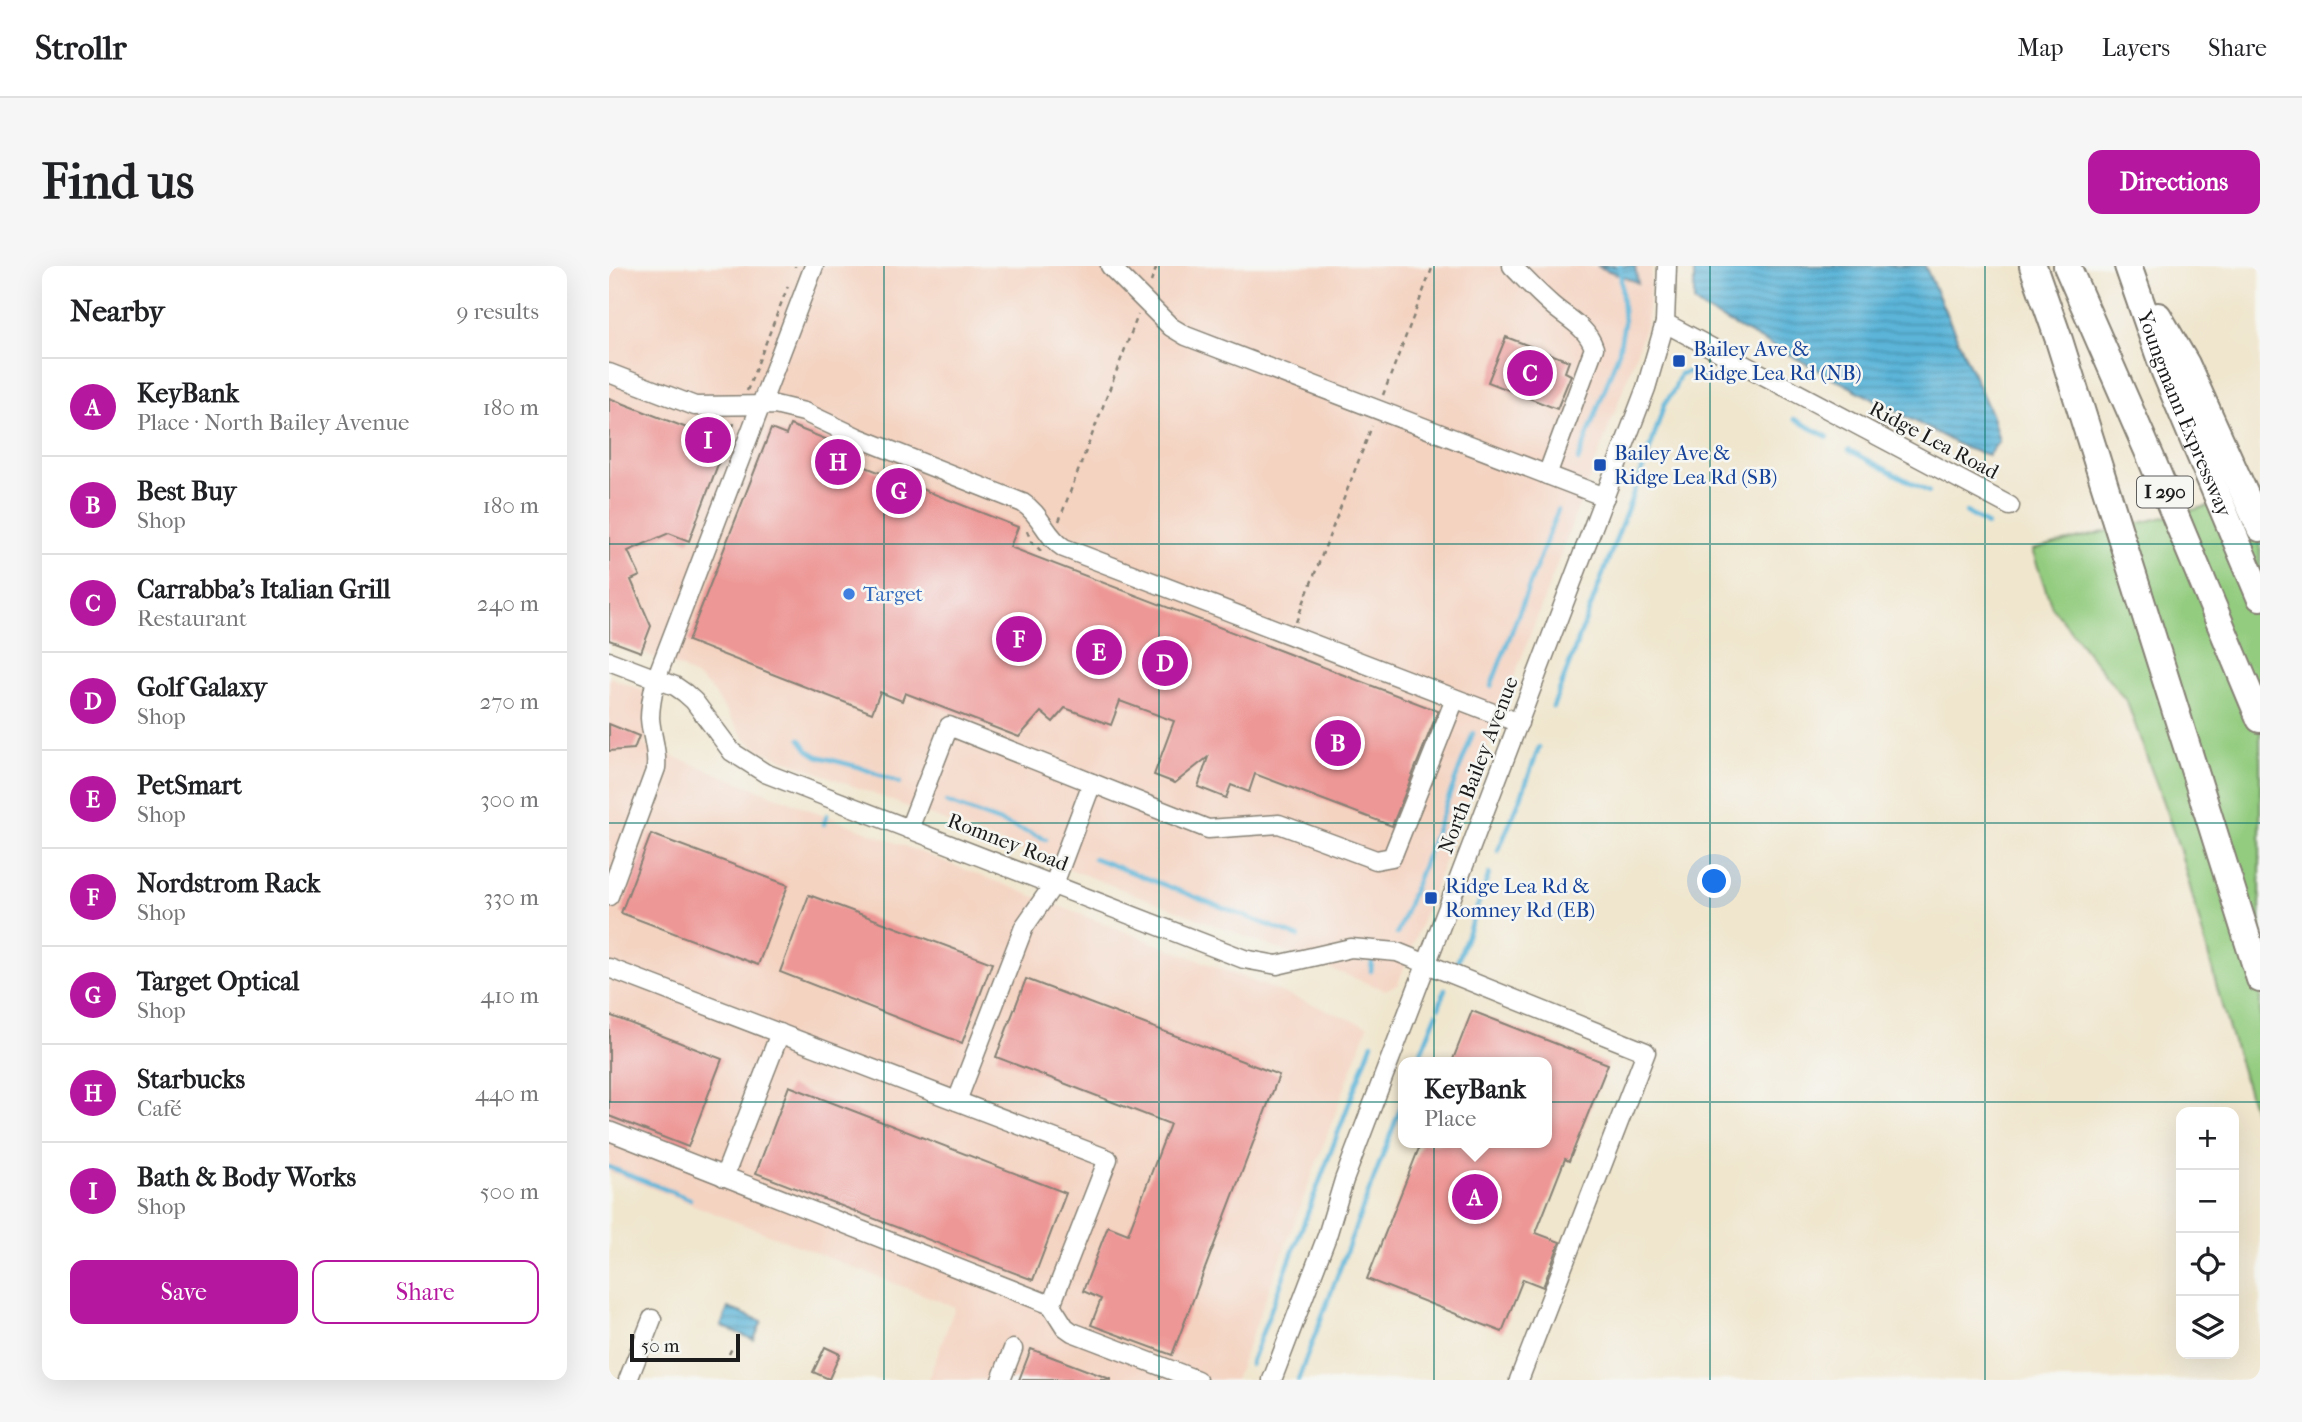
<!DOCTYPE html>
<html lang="en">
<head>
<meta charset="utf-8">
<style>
  body { margin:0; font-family:"IM FELL French Canon",serif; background:#f6f6f6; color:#202124 }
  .controls { position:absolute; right:21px; bottom:21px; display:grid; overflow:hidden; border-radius:14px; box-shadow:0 7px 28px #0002 }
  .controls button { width:63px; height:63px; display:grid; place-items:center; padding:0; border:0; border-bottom:2px solid #e0e0e0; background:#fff; color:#202124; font:35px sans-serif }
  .scale { position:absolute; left:21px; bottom:18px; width:110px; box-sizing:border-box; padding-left:7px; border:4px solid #1c1c1c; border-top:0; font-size:19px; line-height:24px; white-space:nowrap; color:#1c1c1c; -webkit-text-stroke:5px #f6f6f2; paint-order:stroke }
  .you { position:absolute; left:1106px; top:616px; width:24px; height:24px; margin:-18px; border:5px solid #fff; border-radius:50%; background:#1a73e8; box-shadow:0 0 0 10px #1a73e833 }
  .badge { display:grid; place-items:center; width:46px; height:46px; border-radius:50%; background:#b5179e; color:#fff; font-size:23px; font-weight:700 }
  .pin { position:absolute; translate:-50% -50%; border:4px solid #fff; box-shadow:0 2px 7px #0006 }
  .popup { position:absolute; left:789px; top:791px; width:154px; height:91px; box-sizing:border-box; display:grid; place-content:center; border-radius:14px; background:#fff; filter:drop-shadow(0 2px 5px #0005); font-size:23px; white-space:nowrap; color:#757577 }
  .popup b { font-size:26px; color:#202124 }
  .popup::after { content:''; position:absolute; left:50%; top:100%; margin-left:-14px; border:14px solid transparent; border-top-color:#fff }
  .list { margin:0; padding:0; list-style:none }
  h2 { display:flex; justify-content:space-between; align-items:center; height:91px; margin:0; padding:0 28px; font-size:30px }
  h2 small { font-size:23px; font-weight:400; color:#757577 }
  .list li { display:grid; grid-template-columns:46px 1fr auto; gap:21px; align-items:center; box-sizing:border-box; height:98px; padding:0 28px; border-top:2px solid #e0e0e0 }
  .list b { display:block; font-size:26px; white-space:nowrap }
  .list p { margin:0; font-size:23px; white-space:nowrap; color:#757577 }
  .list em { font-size:23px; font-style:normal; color:#757577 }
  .actions { display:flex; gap:14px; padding:21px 28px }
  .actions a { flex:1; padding:16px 0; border:2px solid #b5179e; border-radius:14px; text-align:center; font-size:24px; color:#b5179e }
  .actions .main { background:#b5179e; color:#fff }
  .icon { flex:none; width:38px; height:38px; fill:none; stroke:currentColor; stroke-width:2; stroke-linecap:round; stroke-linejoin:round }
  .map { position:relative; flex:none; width:1651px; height:1114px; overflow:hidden; border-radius:14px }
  header { display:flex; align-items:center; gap:42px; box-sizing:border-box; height:98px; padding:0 35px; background:#fff; border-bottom:2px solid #e0e0e0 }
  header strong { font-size:33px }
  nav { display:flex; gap:38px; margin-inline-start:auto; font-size:24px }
  .intro { display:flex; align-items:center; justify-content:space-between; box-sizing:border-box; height:168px; padding:0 42px }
  h1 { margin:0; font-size:49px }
  .button { padding:18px 32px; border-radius:14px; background:#b5179e; color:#fff; font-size:24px; font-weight:700 }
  main { display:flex; gap:42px; padding:0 42px }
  aside { flex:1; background:#fff; border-radius:14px; box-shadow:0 7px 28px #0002 }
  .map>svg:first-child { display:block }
  .built { fill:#f4d3c1 }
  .green { fill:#93cc7f; stroke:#58744e; stroke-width:2 }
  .water { fill:url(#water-rules); stroke:#3c687a; stroke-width:2 }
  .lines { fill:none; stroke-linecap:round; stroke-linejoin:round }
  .stream { stroke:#5bb5d9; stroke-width:4.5 }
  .building { fill:#ed9796 }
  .minor-casing { stroke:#868175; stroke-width:21 }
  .highway-casing { stroke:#868175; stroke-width:30 }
  .path { stroke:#868175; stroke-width:2.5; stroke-dasharray:5 5; stroke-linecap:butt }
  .minor { stroke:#fff; stroke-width:18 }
  .highway { stroke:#fff; stroke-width:26 }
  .grid { fill:none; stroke:#0f766e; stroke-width:2; stroke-opacity:0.55 }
  .transit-dot { fill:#1a4fb4; stroke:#f6f6f2; stroke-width:2.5 }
  .shop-dot { fill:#3f7fe0; stroke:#f6f6f2; stroke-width:2.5 }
  .labels { text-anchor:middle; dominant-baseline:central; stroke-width:5; stroke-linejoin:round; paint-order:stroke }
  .shield { fill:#f6f6f2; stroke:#5d5d5c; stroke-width:2 }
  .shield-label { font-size:19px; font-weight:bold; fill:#1c1c1c }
  .transit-label { font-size:21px; fill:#164399; stroke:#f6f6f2; text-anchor:start }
  .street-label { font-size:21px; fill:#1c1c1c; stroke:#f6f6f2 }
  .shop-label { font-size:21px; fill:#366cbe; stroke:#f6f6f2; text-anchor:start }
</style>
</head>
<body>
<header>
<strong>Strollr</strong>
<nav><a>Map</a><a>Layers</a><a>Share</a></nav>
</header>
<div class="intro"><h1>Find us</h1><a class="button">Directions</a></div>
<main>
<aside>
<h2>Nearby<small>9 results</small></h2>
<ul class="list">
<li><span class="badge">A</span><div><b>KeyBank</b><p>Place · North Bailey Avenue</p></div><em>180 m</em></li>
<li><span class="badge">B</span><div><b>Best Buy</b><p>Shop</p></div><em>180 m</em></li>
<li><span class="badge">C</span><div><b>Carrabba's Italian Grill</b><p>Restaurant</p></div><em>240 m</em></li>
<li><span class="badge">D</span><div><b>Golf Galaxy</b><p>Shop</p></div><em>270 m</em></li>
<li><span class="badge">E</span><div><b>PetSmart</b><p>Shop</p></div><em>300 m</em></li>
<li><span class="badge">F</span><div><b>Nordstrom Rack</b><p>Shop</p></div><em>330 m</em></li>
<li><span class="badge">G</span><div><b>Target Optical</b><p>Shop</p></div><em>410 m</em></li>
<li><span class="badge">H</span><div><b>Starbucks</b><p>Café</p></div><em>440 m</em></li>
<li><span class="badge">I</span><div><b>Bath &amp; Body Works</b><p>Shop</p></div><em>500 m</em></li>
</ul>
<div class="actions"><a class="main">Save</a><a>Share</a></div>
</aside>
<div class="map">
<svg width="1651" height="1114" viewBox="0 0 1651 1114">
  <defs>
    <pattern id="water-rules" width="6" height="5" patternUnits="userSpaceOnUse" patternTransform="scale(1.75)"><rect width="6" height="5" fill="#5bb5d9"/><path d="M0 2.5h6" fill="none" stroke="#4a92af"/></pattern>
  </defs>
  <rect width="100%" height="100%" fill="#f6f6f2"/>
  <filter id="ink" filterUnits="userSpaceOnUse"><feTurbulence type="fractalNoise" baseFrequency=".0143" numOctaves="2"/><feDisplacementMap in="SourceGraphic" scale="14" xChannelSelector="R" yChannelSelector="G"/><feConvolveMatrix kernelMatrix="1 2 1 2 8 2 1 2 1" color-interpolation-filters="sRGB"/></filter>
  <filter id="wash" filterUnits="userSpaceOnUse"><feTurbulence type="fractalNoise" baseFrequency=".00686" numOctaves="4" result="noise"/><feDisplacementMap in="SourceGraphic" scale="28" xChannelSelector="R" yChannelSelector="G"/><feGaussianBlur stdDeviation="1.57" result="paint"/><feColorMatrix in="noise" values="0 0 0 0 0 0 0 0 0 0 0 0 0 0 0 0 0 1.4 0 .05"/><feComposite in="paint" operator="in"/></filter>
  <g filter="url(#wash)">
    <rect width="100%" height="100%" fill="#f0e6ce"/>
    <g class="built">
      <path d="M0 0H1043L1038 57 1021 105 789 718 776 724 153 485 136 473 105 427 93 415 73 402 0 374Z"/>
      <path d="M0 411 54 432 35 479 759 760 626 1114H319L346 1041 0 906Z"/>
    </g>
    <path class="green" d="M1651 227V864L1613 740 1571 584 1518 436 1443 341 1423 284Z"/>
    <g class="water">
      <path d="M988 0H1026L1029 17Z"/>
      <path d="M1085 0H1316L1383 150 1390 175 1379 189 1356 182 1094 43 1085 36Z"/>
      <path d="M119 1042 153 1055 145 1074 112 1060Z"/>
    </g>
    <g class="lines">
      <g class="stream">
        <path d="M1185 153 1219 171"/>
        <path d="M1240 184 1320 226"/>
        <path d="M969 195 1010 85 1015 57 1011 0"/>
        <path d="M1357 246 1378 259"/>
        <path d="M882 420 949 244"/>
        <path d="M944 441 1041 183 1055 139 1065 124 1071 108 1082 105 1107 116"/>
        <path d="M191 473 199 484 208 490 250 501 291 517"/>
        <path d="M337 536 437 573"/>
        <path d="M215 558 218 549"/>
        <path d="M889 585 912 531 930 481"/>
        <path d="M485 592 690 671"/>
        <path d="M788 668 864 467"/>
        <path d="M739 690 755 693"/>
        <path d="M847 700 880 608"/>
        <path d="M762 705 763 695"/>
        <path d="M830 741 836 723"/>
        <path d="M808 796 828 747"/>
        <path d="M0 901 81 933"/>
        <path d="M641 1099 763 777"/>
        <path d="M689 1114 794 835"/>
      </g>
    </g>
    <g id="blocks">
      <g class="building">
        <path d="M897 71 960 95 956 106 962 109 948 143 879 116Z"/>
        <path d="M0 132 117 177 80 275 60 267 19 285 31 310 22 314 42 360 32 386 0 374Z"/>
        <path d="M181 159 224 176 222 181 251 193 249 198 409 261 401 281 829 445 783 560 646 508 640 526 622 519 617 532 589 521 599 491 566 517 545 509 565 455 511 435 502 459 456 442 444 456 432 446 410 471 296 427 293 435 271 426 263 447 79 375 162 163 177 169Z"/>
        <path d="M0 458 30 470 25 483 0 485Z"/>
        <path d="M42 568 179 619 149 699 12 647Z"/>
        <path d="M200 629 383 697 353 777 171 706Z"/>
        <path d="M417 713 670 809 563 1089 482 1059 492 1033 474 1025 499 960 519 968 561 858 387 791Z"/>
        <path d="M863 745 999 798 960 895 956 893 927 967 951 976 934 1021 914 1013 893 1066 758 1013 812 877H938V796H843Z"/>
        <path d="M0 749 113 793 79 881 0 850Z"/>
        <path d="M180 820 457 927 424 1014 147 907Z"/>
        <path d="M216 1081 231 1088 220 1113 204 1106Z"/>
        <path d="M422 1083 501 1113V1114H410Z"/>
      </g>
    </g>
  </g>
  <g filter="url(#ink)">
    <use href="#blocks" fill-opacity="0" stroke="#868175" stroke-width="2"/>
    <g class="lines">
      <defs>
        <g id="minor">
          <path d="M501 0 562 61 577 70 996 231"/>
          <path d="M903 0C916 13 929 27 943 39 959 53 978 61 985 82L938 209"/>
          <path d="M1056 57 1401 240"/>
          <path d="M0 107 86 140 166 139 195 146 248 171 414 237C432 248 437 271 455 282L910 457"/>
          <path d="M0 395 66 420 76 427 85 435 123 486 156 507 635 693 668 699 742 682 788 686 1037 786 910 1114"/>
          <path d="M300 563 340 460 599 563 670 558 767 594 783 591 846 433"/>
          <path d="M0 630 47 502C49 484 42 469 41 452 41 438 44 426 47 413L205 0"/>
          <path d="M0 702 499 893 442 1039"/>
          <path d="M348 835 415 661 445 618 483 517"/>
          <path d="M0 865 442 1039 456 1061 463 1066 588 1114"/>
          <path d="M115 911 171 767"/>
          <path d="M19 1114 43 1053"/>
          <path d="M392 1114 404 1083"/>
          <path d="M663 1114 718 970 735 914 1037 122 1056 57 1058 0"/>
        </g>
        <g id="highway">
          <path d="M1424 0 1450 74 1651 713"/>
          <path d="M1458 0 1542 192 1651 453"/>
          <path id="s1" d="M1519 0 1556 106 1651 331"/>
          <path d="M1549 50 1577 98 1651 262"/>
        </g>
      </defs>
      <use href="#minor" class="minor-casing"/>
      <use href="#highway" class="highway-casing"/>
      <g class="path">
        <path d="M186 1V0"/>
        <path d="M542 16 548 0"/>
        <path d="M138 125 179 20"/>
        <path d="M774 129 824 0"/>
        <path d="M96 157 123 160"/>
        <path d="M122 170 125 157"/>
        <path d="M450 255 529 49"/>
        <path d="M418 265 422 275 432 285"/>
        <path d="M687 356 763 160"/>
        <path d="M120 1088 124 1080"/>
      </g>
      <use href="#minor" class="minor"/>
      <use href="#highway" class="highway"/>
    </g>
  </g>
  <path class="grid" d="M275 0V1114M550 0V1114M825 0V1114M1101 0V1114M1376 0V1114M0 278H1651M0 557H1651M0 836H1651"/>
  <g class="transit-dot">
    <rect x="1063" y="88" width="14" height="14" rx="3.5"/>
    <rect x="984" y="192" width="14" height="14" rx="3.5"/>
    <rect x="815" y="625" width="14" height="14" rx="3.5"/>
  </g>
  <circle class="shop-dot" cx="240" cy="328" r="7"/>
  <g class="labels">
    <rect class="shield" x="1528" y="210.5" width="56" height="31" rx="5"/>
    <g class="shield-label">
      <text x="1556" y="226">I 290</text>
    </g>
    <g class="transit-label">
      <text x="1084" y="83">Bailey Ave &amp;<tspan x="1084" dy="24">Ridge Lea Rd (NB)</tspan></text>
      <text x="1005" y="187">Bailey Ave &amp;<tspan x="1005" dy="24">Ridge Lea Rd (SB)</tspan></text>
      <text x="836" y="620">Ridge Lea Rd &amp;<tspan x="836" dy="24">Romney Rd (EB)</tspan></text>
    </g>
    <g class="street-label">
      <text stroke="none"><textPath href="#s1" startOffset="158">Youngmann Expressway</textPath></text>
      <text transform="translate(1325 174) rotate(28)">Ridge Lea Road</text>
      <text transform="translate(869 499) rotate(-69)">North Bailey Avenue</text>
      <text transform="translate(399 576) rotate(21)">Romney Road</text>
    </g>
    <g class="shop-label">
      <text x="254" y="328">Target</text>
    </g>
  </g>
</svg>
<div class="controls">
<button>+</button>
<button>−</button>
<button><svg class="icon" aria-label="locate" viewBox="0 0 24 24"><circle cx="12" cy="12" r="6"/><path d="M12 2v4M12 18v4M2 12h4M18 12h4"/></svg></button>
<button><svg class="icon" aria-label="layers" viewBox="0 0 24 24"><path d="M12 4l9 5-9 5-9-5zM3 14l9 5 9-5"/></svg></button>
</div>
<div class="scale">50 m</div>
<div class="you"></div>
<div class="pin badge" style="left:866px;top:931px">A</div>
<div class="popup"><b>KeyBank</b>Place</div>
<div class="pin badge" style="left:729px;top:477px">B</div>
<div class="pin badge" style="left:921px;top:107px">C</div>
<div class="pin badge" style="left:556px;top:397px">D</div>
<div class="pin badge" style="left:490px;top:386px">E</div>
<div class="pin badge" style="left:410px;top:373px">F</div>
<div class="pin badge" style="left:290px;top:225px">G</div>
<div class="pin badge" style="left:229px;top:196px">H</div>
<div class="pin badge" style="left:99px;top:174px">I</div>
</div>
</main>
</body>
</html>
